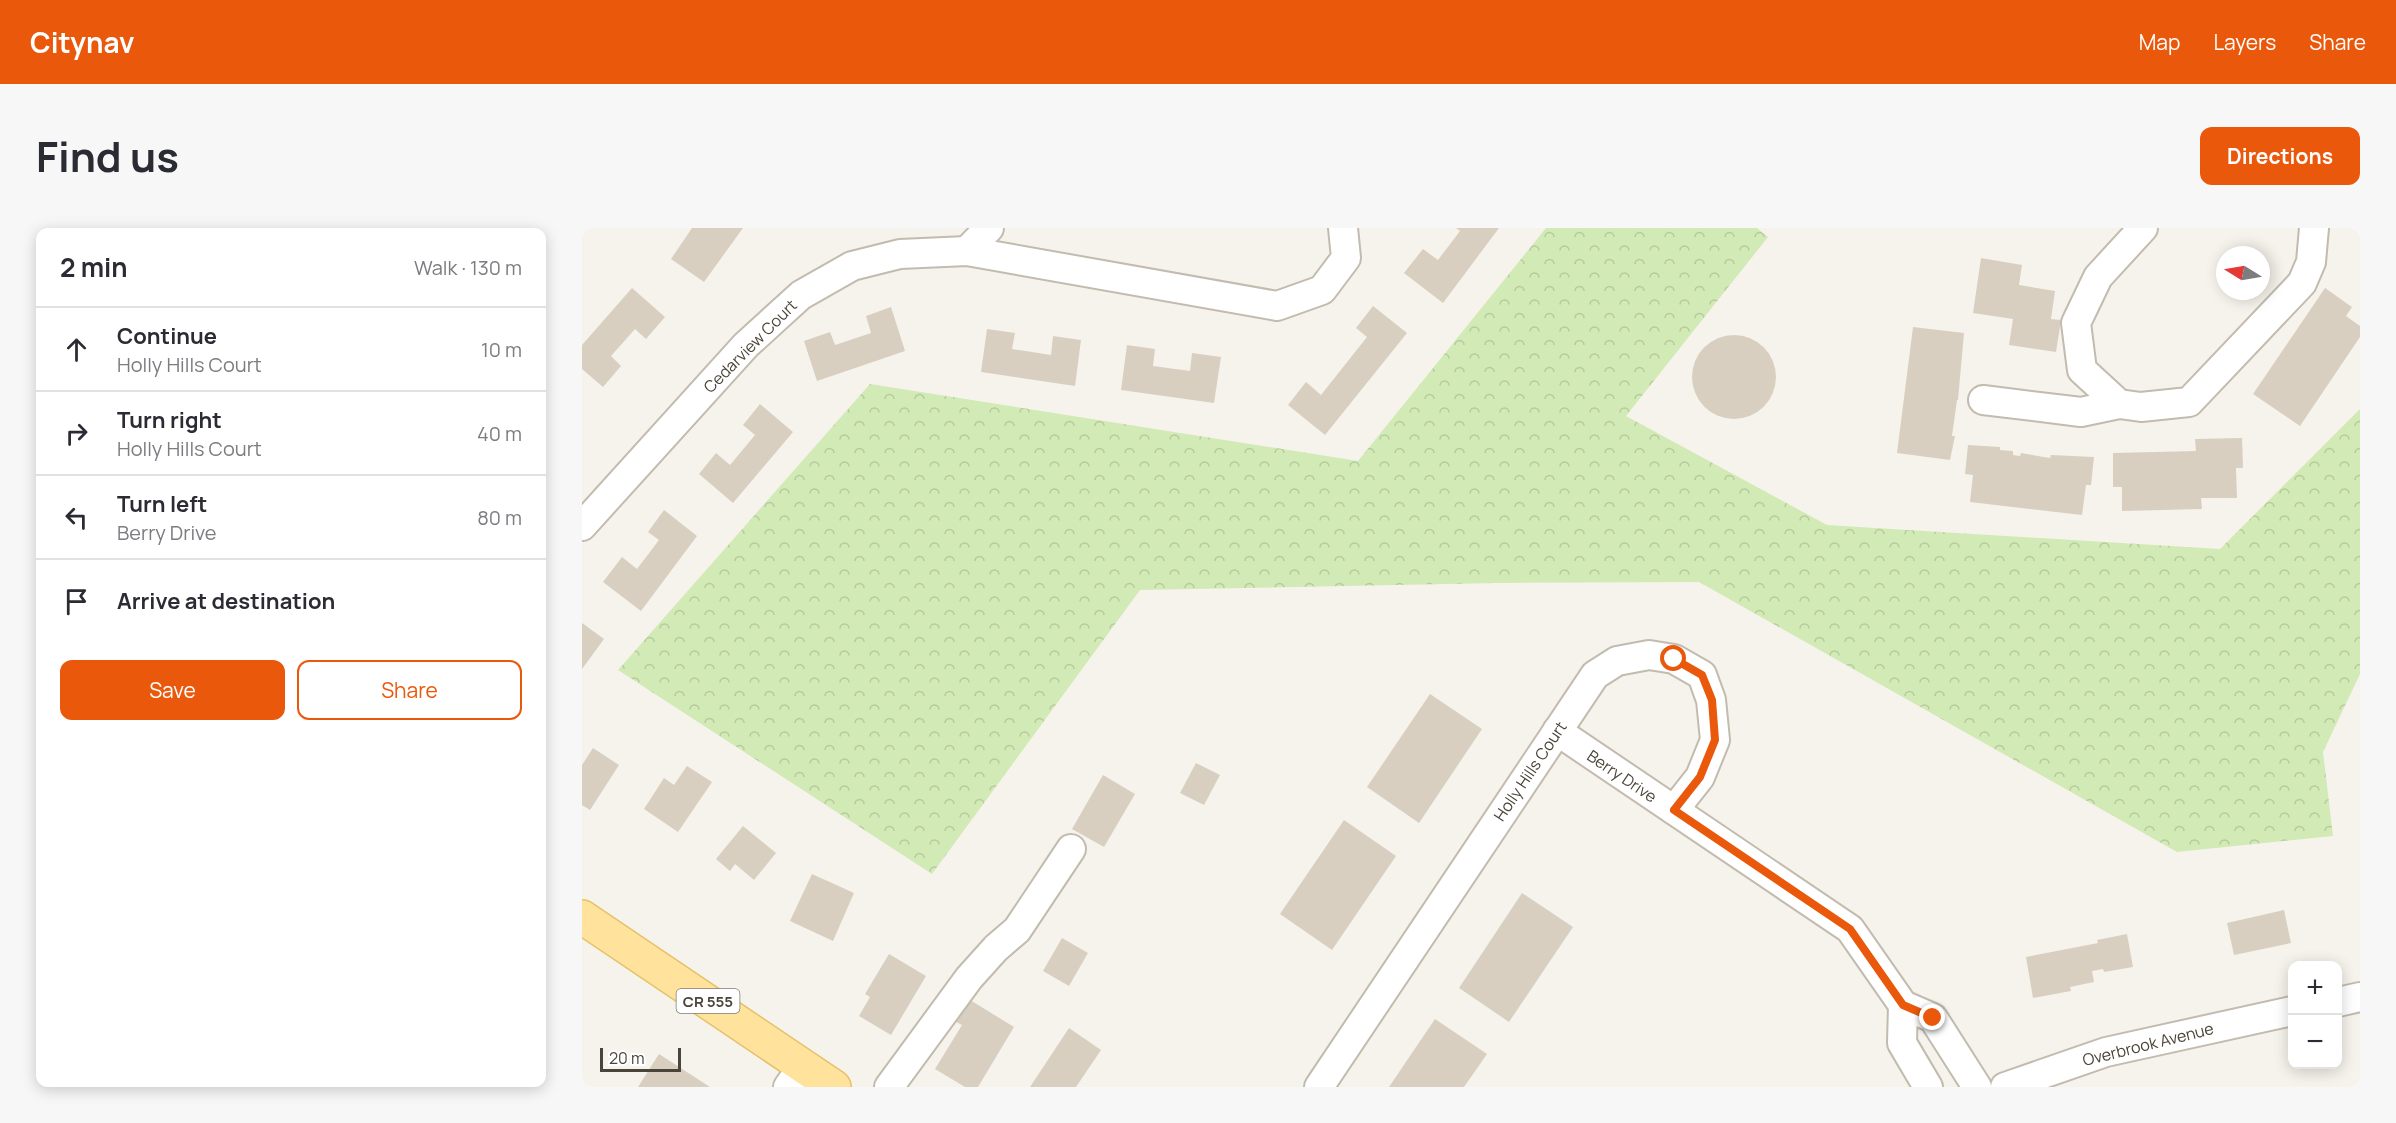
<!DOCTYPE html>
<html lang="en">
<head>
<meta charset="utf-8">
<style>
  body { margin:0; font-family:Manrope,sans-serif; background:#f7f7f7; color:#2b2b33 }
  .controls { position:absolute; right:18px; bottom:18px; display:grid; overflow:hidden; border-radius:12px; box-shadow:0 3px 15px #0003 }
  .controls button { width:54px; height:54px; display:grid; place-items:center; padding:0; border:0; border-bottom:2px solid #e1e1e2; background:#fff; color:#2b2b33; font:30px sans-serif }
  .compass { position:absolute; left:1634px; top:18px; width:54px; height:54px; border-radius:50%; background:#fff; box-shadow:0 3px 15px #0003; rotate:281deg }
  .scale { position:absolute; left:18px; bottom:15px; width:81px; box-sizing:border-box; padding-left:6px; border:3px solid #4b4439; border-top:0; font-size:16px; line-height:21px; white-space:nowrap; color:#4b4439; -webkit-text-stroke:4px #fff; paint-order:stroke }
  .stop { position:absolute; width:18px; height:18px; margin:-14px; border:4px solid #ea580c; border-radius:50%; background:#fff }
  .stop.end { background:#ea580c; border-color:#fff; box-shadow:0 2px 6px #0008 }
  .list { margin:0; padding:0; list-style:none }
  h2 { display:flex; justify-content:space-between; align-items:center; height:78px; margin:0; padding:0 24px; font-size:26px }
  h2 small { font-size:20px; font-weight:400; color:#7c7c81 }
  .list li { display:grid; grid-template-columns:39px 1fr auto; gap:18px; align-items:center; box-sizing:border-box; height:84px; padding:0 24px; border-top:2px solid #e1e1e2 }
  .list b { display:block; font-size:22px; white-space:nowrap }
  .list p { margin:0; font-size:20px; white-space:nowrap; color:#7c7c81 }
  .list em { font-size:20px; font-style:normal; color:#7c7c81 }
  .actions { display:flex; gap:12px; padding:18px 24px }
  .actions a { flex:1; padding:14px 0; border:2px solid #ea580c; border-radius:12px; text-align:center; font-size:21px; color:#ea580c }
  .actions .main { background:#ea580c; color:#fff }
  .icon { flex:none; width:33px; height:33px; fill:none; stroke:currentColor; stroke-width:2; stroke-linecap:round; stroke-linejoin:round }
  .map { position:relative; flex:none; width:1778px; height:859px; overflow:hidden; border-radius:12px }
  header { display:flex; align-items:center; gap:36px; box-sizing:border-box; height:84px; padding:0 30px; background:#ea580c; color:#fff }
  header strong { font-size:28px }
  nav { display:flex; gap:33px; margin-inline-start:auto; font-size:21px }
  .intro { display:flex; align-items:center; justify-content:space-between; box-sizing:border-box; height:144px; padding:0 36px }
  h1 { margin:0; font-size:42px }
  .button { padding:15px 27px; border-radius:12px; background:#ea580c; color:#fff; font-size:21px; font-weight:700 }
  main { display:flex; gap:36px; padding:0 36px }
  aside { flex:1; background:#fff; border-radius:12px; box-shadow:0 3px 15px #0003 }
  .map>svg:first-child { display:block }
  .forest { fill:url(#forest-crowns) }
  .building { fill:#d8cfc1 }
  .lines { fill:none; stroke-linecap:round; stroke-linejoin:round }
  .minor-casing { stroke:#c2bbae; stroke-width:32 }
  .major-casing { stroke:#e6c16a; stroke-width:36 }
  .minor { stroke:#fff; stroke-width:28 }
  .major { stroke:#ffe39c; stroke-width:33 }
  .route { stroke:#ea580c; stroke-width:8 }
  .labels { text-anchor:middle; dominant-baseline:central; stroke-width:6; stroke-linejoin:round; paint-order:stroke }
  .shield { fill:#fff; stroke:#817c74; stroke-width:1.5 }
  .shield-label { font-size:15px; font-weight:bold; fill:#4b4439 }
  .street-label { font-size:16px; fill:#4b4439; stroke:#fff }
</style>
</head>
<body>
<header>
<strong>Citynav</strong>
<nav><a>Map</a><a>Layers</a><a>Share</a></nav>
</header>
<div class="intro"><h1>Find us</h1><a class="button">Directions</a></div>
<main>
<aside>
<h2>2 min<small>Walk · 130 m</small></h2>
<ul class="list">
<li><svg class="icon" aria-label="ahead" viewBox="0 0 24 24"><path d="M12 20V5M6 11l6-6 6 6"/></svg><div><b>Continue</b><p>Holly Hills Court</p></div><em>10 m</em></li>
<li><svg class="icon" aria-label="right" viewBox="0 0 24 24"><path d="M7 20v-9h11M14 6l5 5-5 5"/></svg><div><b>Turn right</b><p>Holly Hills Court</p></div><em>40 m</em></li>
<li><svg class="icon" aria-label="left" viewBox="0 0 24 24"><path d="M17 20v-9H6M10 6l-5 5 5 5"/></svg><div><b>Turn left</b><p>Berry Drive</p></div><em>80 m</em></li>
<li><svg class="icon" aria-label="arrive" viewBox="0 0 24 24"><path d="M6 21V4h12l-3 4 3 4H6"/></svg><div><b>Arrive at destination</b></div></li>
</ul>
<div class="actions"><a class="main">Save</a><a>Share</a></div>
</aside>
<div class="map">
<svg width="1778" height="859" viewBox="0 0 1778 859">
  <defs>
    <pattern id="forest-crowns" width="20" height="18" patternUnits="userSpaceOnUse" patternTransform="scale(1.5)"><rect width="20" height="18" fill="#d2eab5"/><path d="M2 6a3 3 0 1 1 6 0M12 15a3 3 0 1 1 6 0" fill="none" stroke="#b6ca9c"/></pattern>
  </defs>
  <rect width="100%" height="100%" fill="#f6f3ec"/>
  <path class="forest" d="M964 0H1175L1186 9 1044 188 1245 297 1638 321 1778 181V446L1741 524 1751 608 1595 624 1117 354 915 355 558 362 350 646 36 442 288 156 776 233Z"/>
  <g class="building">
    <path d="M110 0H161L122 54 89 31Z"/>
    <path d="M874 0H917L861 75 822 45 841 21 856 32 878 3Z"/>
    <path d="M1399 30 1440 37 1437 57 1473 63 1469 91 1479 92 1474 124 1427 117 1431 91 1391 85Z"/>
    <path d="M50 60 83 89 64 111 53 101 29 128 39 138 21 159 0 141V117Z"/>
    <path d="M1743 60 1770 79 1764 88 1778 98V109L1718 198 1671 166Z"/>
    <path d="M791 78 825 105 743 207 706 177 724 154 739 167 785 109 774 100Z"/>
    <path d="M309 79 323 123 235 153 222 113 248 104 253 117 289 105 284 88Z"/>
    <path d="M1331 99 1382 105 1376 172H1375L1370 208H1373L1368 232 1315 225Z"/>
    <path d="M405 101 433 105 430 121 469 127 471 108 499 112 493 158 399 144Z"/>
    <circle cx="1152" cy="149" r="42"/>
    <path d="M545 117 573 121 571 138 608 143 610 125 639 129 632 175 539 162Z"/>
    <path d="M178 176 211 204 151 275 117 246 134 225 148 237 173 207 161 197Z"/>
    <path d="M1660 210 1661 240H1654L1655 270H1619L1620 281 1540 283V259H1531V225L1614 223 1613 211Z"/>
    <path d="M1386 217 1418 219V222L1431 223V227L1438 228 1439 225 1468 230 1469 227 1512 229 1509 257H1504L1500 287 1388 274 1391 247 1383 246Z"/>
    <path d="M82 282 115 308 59 383 21 354 40 329 55 341 77 312 66 304Z"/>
    <path d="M0 395 22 411 0 441Z"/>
    <path d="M848 466 900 501 837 595 785 559Z"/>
    <path d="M11 520 37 537 8 582 0 577V537Z"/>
    <path d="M614 535 638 547 622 577 598 565Z"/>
    <path d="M105 538 130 554 96 604 62 581 82 550 92 557Z"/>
    <path d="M521 547 553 566 522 619 490 601Z"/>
    <path d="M762 592 814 628 750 722 698 686Z"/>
    <path d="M161 598 194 625 172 652 153 636 148 643 134 631Z"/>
    <path d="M230 646 272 665 251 713 208 693Z"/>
    <path d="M940 665 991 699 927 794 877 760Z"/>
    <path d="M1702 682 1709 715 1652 727 1645 695Z"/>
    <path d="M1545 706 1551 739 1522 744 1521 741 1510 743 1512 754 1488 759 1489 763 1451 770 1444 729 1516 715 1515 712Z"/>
    <path d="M480 710 506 725 487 758 461 743Z"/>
    <path d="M307 726 344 748 309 807 277 788 288 769 283 766Z"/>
    <path d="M388 772 432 799 396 859H383L353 841 380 797 374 794Z"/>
    <path d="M853 791 905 826 882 859H807Z"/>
    <path d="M487 800 519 822 494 859H448Z"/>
    <path d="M77 826 128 859H56Z"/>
  </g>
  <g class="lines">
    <defs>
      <g id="minor">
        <path d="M1561 0 1516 49 1494 95 1500 142 1537 176 1559 179 1607 174 1720 55 1729 34 1732 0"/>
        <path d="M385 23 407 0"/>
        <path d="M1401 172 1499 184 1537 176"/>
        <path d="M0 298 164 117 219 67 270 38 318 26 385 23 695 78 740 62 764 30 761 0"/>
        <path d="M975 503 1268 701 1321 777 1351 790 1395 859"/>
        <path d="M1756 774 1778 769"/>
        <path d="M1321 777 1320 815 1346 859"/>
        <path d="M206 859 221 838"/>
        <path d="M307 859 387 750 414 720 435 702 489 621"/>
        <path d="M737 859 1013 447 1035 433 1067 427 1092 431 1120 447 1129 472 1133 512 1118 549 1092 582"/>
        <path d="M1423 859 1524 824 1710 783"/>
      </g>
      <path id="major" d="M0 689 252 859"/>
    </defs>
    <use href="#minor" class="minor-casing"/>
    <use href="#major" class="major-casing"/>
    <use href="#minor" class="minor"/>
    <use href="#major" class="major"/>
  </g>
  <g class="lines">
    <path class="route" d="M1092 431 1120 447 1130 472 1133 512 1118 549 1092 582 1268 701 1321 777 1351 790"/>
  </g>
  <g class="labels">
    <rect class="shield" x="94.5" y="761" width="63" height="24" rx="4.5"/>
    <g class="shield-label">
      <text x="126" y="773">CR 555</text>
    </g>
    <g class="street-label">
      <text transform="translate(168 118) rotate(-45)">Cedarview Court</text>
      <text transform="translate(948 543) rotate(-56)">Holly Hills Court</text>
      <text transform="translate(1040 548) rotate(34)">Berry Drive</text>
      <text transform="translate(1566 816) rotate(-14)">Overbrook Avenue</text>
    </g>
  </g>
</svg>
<div class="controls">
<button>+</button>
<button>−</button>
</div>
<svg class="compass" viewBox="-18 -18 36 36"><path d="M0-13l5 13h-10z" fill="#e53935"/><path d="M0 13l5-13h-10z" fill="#7c7c81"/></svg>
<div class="scale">20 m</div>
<div class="stop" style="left:1092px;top:431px"></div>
<div class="stop end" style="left:1351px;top:790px"></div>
</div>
</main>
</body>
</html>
